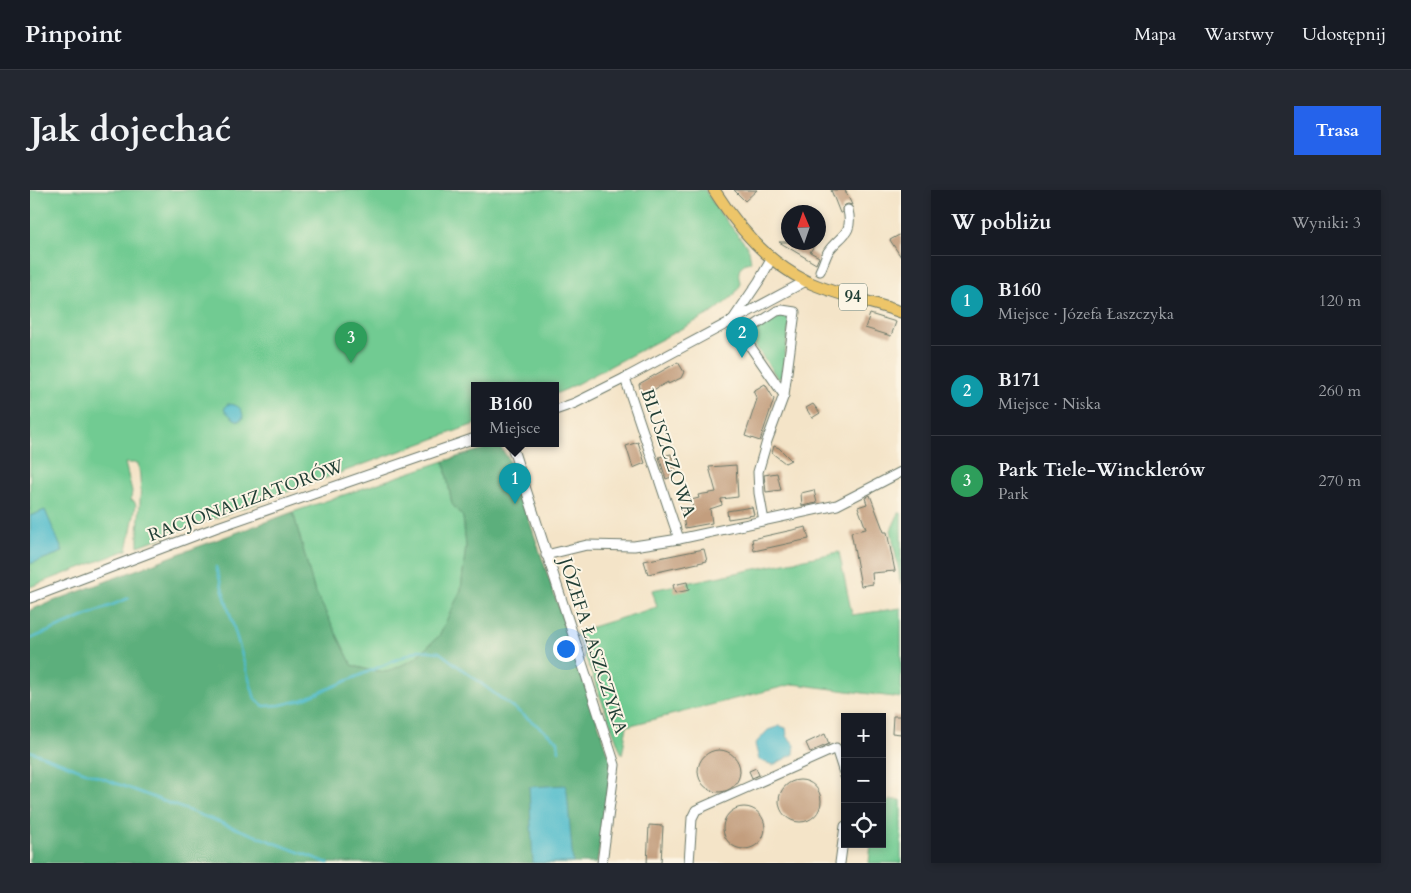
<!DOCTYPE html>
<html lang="pl">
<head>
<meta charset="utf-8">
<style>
  body { margin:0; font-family:Cardo,serif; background:#242831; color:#f1f3f6 }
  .controls { position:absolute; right:15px; bottom:15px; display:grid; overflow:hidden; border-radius:0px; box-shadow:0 2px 8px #0003 }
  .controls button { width:45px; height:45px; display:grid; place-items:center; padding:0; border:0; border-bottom:1px solid #363941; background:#171b24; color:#f1f3f6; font:25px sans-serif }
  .compass { position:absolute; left:751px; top:15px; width:45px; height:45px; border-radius:50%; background:#171b24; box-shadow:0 2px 8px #0003; rotate:358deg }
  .you { position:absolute; left:535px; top:458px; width:18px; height:18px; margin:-12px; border:4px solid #fff; border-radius:50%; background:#1a73e8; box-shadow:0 0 0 8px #1a73e833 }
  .badge { display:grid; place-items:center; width:32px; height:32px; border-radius:50%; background:#2563eb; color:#fff; font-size:16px; font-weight:700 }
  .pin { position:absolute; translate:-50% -41px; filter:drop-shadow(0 1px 2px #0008) }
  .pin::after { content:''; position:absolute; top:26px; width:18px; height:15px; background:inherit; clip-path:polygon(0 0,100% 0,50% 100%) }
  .popup { position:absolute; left:441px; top:192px; width:88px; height:65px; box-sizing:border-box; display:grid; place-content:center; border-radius:0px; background:#171b24; filter:drop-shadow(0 1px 4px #0005); font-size:16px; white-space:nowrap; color:#9ea1a6 }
  .popup b { font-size:19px; color:#f1f3f6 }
  .popup::after { content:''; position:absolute; left:50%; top:100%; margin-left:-10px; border:10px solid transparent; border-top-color:#171b24 }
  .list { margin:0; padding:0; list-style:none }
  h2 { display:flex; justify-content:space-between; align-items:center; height:65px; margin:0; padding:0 20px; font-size:21px }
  h2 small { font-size:16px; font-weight:400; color:#9ea1a6 }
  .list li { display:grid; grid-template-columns:32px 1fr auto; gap:15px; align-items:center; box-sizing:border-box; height:90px; padding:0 20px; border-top:1px solid #363941 }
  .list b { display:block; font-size:19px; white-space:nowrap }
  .list p { margin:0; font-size:16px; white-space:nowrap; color:#9ea1a6 }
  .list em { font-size:16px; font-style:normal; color:#9ea1a6 }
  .icon { flex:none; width:28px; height:28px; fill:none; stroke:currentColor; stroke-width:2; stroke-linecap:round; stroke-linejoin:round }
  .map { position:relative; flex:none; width:871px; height:673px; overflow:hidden; border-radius:0px }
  header { display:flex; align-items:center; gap:30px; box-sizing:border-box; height:70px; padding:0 25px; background:#171b24; border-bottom:1px solid #363941 }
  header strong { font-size:24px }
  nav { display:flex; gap:28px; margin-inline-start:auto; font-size:18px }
  .intro { display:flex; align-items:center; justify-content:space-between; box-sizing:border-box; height:120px; padding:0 30px }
  h1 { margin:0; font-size:35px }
  .button { padding:12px 22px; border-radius:0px; background:#2563eb; color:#fff; font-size:18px; font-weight:700 }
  main { display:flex; gap:30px; padding:0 30px }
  aside { flex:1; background:#171b24; border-radius:0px; box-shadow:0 2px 8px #0003 }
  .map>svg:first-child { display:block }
  .green { fill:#71cb92; stroke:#488463 }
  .forest { fill:#5caf7c; stroke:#3e7658 }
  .water { fill:#50bbcb; stroke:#387c80 }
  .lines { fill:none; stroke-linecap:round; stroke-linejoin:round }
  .stream { stroke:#50bbcb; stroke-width:2.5 }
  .building { fill:#c39e7e }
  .minor-casing { stroke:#6a7768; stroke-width:11 }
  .major-casing { stroke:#6a7768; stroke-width:13 }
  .minor { stroke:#fff; stroke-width:9 }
  .major { stroke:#edc569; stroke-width:11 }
  .labels { text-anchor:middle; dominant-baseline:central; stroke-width:4; stroke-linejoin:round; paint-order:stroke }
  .shield { fill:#fcf5e5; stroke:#617469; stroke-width:1 }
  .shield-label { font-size:16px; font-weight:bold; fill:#1f3d34 }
  .street-label { font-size:18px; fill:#1f3d34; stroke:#fcf5e5 }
</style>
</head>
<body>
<header>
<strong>Pinpoint</strong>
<nav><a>Mapa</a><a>Warstwy</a><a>Udostępnij</a></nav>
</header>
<div class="intro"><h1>Jak dojechać</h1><a class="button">Trasa</a></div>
<main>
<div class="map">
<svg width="871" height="673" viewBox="0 0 871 673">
  <rect width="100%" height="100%" fill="#fcf5e5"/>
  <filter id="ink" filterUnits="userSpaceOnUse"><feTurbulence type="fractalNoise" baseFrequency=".02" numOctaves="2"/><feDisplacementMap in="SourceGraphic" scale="10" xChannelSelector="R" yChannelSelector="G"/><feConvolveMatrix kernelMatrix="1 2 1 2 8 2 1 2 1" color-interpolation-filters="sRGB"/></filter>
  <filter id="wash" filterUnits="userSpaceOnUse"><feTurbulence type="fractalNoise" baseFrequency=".0096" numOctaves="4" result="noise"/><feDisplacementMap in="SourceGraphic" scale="20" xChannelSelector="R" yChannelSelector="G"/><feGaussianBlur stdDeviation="1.12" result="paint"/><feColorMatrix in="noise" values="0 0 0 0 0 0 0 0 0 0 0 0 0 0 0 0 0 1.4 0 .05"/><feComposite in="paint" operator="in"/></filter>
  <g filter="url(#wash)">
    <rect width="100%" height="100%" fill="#f4e4c8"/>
    <g class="green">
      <path d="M0 0H675L690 23 717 56 719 60 721 72C709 73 706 84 711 94L704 105 685 121 537 199 525 204V195H445V234L108 356C107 328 114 301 108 273H95L102 301 101 310 104 311 106 315 97 360 0 397Z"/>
      <path d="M756 123 760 128 752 186 748 189 718 145 747 124Z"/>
      <path d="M414 271 422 314 433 327 436 356 431 400 409 446 383 470 357 482 338 480 322 475 284 399 263 322Z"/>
      <path d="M869 323H871V394L861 340Z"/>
      <path d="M809 362 822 425 871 418V508L764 494 597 536 592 565 546 442 627 417 622 400Z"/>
      <path d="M861 610H871V673H839L841 654H852V615Z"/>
    </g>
    <path class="forest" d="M460 257 471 258 478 268 580 568 582 577 567 673H0V420L159 360 263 322 284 399 322 475 338 480 357 482 383 470 409 446 431 400 436 356 433 327 422 314 414 271Z"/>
    <g class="water">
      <path d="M197 214C207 214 213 218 213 228L209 231 204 229 194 220Z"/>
      <path d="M15 320 33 362 0 374V326Z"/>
      <path d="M750 536 756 538 757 546 765 555 764 564 743 575 729 570 725 554 738 540Z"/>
      <path d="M535 595 537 601 543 673H503L499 597Z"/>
    </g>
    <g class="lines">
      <g class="stream">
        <path d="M186 377 225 509 234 516 250 515 272 510 389 460 409 462 528 551 529 561"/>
        <path d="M0 449 99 408"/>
        <path d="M0 561 298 673"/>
      </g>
    </g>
    <g id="blocks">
      <g class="building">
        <path d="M704 0H727L715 11Z"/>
        <path d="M801 0H815L822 15 818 14 815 15 812 18V23H810Z"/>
        <path d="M871 44V67L860 50Z"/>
        <path d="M749 52H778L784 56 780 62 789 67 786 74Z"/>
        <path d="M840 124 866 132 861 146 835 138Z"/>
        <path d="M648 172 654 182 651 188 638 194V192L612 206 609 194Z"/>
        <path d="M735 194 744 209 730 251 715 246 727 209 723 201Z"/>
        <path d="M783 214 790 223 782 228 776 218Z"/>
        <path d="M608 252 615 273 603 278 596 256Z"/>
        <path d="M744 256 749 258 761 270 755 273 742 263Z"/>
        <path d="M641 264 647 285 636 289 629 267Z"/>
        <path d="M706 275 708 307 691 309 692 315 680 319 682 333 655 338 652 322 663 319 661 310 669 308 668 305 686 302 679 277Z"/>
        <path d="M747 283 751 300 736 302 734 285Z"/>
        <path d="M784 300 787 313 772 316 771 303Z"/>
        <path d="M840 305 854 342H857L865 381 842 383 843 394 831 396 821 342 836 339 828 317 837 314 835 308Z"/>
        <path d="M722 317 724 325 698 329 697 321Z"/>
        <path d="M776 337 779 349 724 361 722 349Z"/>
        <path d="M674 359 677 371 618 384 614 371Z"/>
        <path d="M657 392 659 400 645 403 643 395Z"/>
        <path d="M863 526H871V544L862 543Z"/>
        <path d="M795 544 799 554 780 562 776 553Z"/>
        <circle cx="689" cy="581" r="21"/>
        <path d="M726 578 729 585 722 588 719 581Z"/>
        <circle cx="770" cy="611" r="21"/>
        <circle cx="714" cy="638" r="21"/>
        <path d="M619 635 633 636 631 673H617Z"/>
      </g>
    </g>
  </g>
  <g filter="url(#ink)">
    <use href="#blocks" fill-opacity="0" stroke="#6a7768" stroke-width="1"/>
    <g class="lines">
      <defs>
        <g id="minor">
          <path d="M790 81C793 75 795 68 798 62 809 45 824 46 818 20"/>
          <path d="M704 128 729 91 742 68"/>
          <path d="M702 130 754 205"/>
          <path d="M712 144 747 121 752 120 765 122 754 205 737 251 728 282 729 303 734 331"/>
          <path d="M595 188 649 349"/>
          <path d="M525 220 545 213 595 188 776 91"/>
          <path d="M481 253 585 575 572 673"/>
          <path d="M516 365 557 355 604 356 649 349 807 315 871 282"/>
          <path d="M0 408 185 338 445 248"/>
          <path d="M659 673 662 628 666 620 806 558 815 586"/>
          <path d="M810 673 815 636"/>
        </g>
        <path id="major" d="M684 0C707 36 737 72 776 91 803 104 842 112 871 122"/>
      </defs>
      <use href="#minor" class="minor-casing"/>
      <use href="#major" class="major-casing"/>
      <use href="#minor" class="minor"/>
      <use href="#major" class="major"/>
    </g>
  </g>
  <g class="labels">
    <rect class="shield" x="809" y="93.5" width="28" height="27" rx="4"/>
    <g class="shield-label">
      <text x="823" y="107">94</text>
    </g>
    <g class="street-label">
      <text transform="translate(638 263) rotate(71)">BLUSZCZOWA</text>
      <text transform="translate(216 311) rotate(-20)">RACJONALIZATORÓW</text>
      <text transform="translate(563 456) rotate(72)">JÓZEFA ŁASZCZYKA</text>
    </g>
  </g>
</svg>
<div class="controls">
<button>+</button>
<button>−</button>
<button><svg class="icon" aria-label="locate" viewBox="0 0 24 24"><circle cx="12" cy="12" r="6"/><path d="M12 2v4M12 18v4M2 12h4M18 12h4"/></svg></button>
</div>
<svg class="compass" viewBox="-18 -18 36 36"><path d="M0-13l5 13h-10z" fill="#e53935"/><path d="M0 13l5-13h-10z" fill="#9ea1a6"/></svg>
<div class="you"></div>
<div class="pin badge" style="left:485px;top:314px;background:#0f9aa8">1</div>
<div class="popup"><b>B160</b>Miejsce</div>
<div class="pin badge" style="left:712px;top:168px;background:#0f9aa8">2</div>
<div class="pin badge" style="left:321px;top:173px;background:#2e9e5b">3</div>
</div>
<aside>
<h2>W pobliżu<small>Wyniki: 3</small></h2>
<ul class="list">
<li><span class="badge" style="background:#0f9aa8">1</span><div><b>B160</b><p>Miejsce · Józefa Łaszczyka</p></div><em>120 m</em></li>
<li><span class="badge" style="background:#0f9aa8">2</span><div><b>B171</b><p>Miejsce · Niska</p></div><em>260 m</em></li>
<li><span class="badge" style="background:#2e9e5b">3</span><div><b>Park Tiele-Wincklerów</b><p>Park</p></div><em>270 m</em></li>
</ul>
</aside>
</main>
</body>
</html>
